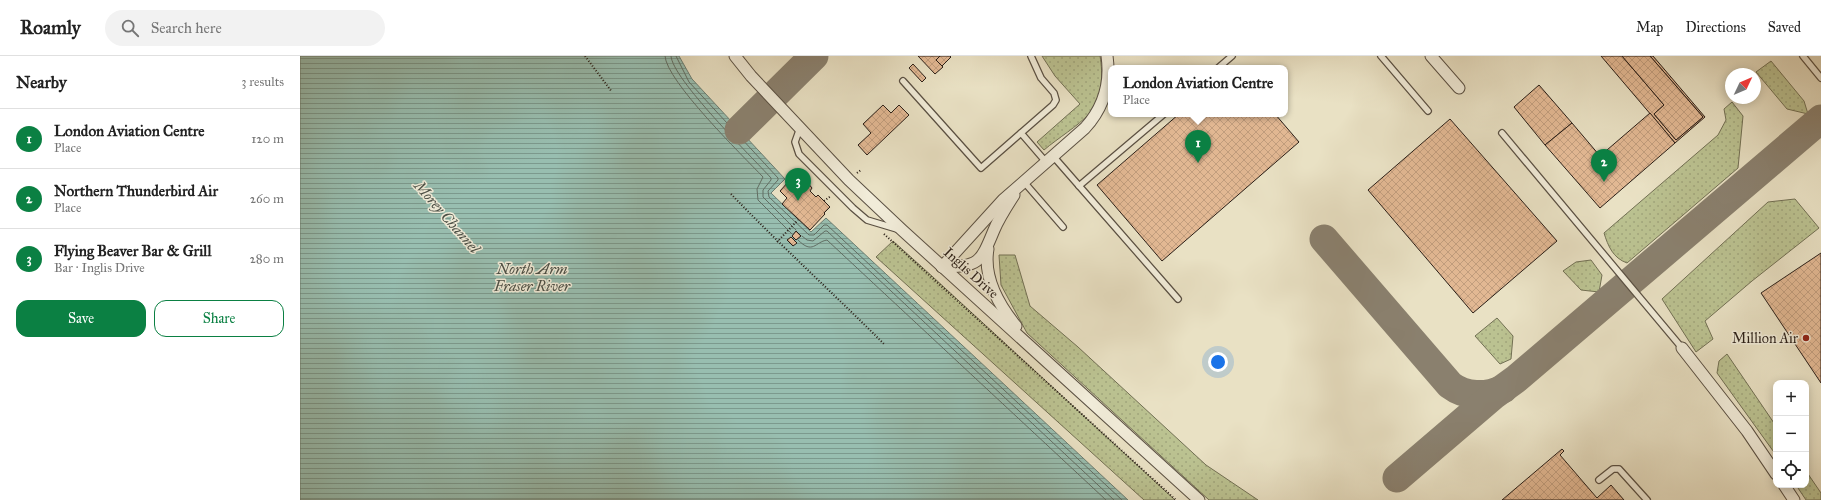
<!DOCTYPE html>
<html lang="en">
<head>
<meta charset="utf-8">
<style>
  body { margin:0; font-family:"IM FELL Great Primer",serif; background:#f2f2f2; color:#222 }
  .controls { position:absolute; right:12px; bottom:12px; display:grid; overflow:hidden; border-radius:8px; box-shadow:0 2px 10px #0003 }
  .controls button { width:36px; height:36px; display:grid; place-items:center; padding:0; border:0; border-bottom:1px solid #e0e0e0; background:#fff; color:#222; font:20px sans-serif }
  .compass { position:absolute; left:1425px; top:12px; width:36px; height:36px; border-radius:50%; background:#fff; box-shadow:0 2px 10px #0003; rotate:46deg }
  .you { position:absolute; left:918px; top:306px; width:14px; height:14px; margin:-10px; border:3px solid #fff; border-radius:50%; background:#1a73e8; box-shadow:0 0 0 6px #1a73e833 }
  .badge { display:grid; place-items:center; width:26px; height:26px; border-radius:50%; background:#0b8043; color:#fff; font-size:13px; font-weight:700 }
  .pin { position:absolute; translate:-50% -33px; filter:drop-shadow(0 1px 2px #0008) }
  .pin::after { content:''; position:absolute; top:21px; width:14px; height:12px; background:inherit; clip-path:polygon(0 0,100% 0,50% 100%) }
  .popup { position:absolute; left:808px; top:9px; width:180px; height:52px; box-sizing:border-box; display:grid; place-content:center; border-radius:8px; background:#fff; filter:drop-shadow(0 1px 3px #0005); font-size:13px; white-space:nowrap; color:#767676 }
  .popup b { font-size:15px; color:#222 }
  .popup::after { content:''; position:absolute; left:50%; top:100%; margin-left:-8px; border:8px solid transparent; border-top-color:#fff }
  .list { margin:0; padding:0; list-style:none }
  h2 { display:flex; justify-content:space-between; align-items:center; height:52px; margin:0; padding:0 16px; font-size:17px }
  h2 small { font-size:13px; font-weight:400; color:#767676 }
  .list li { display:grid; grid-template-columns:26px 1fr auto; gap:12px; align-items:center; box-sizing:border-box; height:60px; padding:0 16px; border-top:1px solid #e0e0e0 }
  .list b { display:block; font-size:15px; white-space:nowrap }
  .list p { margin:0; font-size:13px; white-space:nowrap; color:#767676 }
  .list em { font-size:13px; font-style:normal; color:#767676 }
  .actions { display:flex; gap:8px; padding:12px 16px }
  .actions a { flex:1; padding:9px 0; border:1px solid #0b8043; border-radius:12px; text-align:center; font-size:14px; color:#0b8043 }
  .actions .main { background:#0b8043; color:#fff }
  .icon { flex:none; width:22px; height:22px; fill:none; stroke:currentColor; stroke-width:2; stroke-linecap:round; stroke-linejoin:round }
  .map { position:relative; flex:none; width:1521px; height:444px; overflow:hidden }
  header { display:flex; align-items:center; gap:24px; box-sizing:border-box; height:56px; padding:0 20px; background:#fff; border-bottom:1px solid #e0e0e0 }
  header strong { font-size:19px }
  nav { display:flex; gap:22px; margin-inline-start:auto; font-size:14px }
  .search { width:280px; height:36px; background:#f2f2f2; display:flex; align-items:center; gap:10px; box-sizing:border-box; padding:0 14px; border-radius:22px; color:#767676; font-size:15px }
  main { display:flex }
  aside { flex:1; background:#fff }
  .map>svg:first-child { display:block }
  .grass { fill:url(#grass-dots); stroke:#727054 }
  .water { fill:url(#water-rules); stroke:#6c7e73 }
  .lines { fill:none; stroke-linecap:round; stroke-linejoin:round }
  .shore { stroke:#616e64; stroke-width:1 }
  .taxiway { stroke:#8a806e; stroke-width:29 }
  .building { fill:url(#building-cross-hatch); stroke:#2a1f18 }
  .lane-casing { stroke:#5a5043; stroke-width:8 }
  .street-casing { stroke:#5a5043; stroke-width:13 }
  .path { stroke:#2a1f18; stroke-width:2; stroke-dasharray:1 2; stroke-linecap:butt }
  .lane { stroke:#f1ecd9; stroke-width:5.5 }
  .street { stroke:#f1ecd9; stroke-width:11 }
  .poi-dot { fill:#8f2418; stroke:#f1ecd9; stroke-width:1.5 }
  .labels { text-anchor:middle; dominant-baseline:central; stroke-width:3; stroke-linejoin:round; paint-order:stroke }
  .street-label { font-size:14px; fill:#2a1f18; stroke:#f1ecd9 }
  .poi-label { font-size:14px; fill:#2a1f18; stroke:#f1ecd9; text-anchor:end }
  .water-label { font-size:15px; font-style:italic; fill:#4b4f46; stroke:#f1ecd9 }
</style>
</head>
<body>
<header>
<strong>Roamly</strong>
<div class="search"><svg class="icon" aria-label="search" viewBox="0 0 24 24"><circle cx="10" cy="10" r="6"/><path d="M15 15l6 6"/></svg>Search here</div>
<nav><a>Map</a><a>Directions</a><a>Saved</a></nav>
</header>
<main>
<aside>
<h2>Nearby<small>3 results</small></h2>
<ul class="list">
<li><span class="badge">1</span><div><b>London Aviation Centre</b><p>Place</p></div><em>120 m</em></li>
<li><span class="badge">2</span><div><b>Northern Thunderbird Air</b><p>Place</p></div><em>260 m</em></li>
<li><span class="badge">3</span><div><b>Flying Beaver Bar &amp; Grill</b><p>Bar · Inglis Drive</p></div><em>280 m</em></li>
</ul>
<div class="actions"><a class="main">Save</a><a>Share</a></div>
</aside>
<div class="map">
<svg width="1521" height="444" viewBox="0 0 1521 444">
  <defs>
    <pattern id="grass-dots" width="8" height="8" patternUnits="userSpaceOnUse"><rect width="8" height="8" fill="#bbc291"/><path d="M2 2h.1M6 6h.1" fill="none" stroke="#a1a67c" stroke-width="1.8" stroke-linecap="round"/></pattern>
    <pattern id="water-rules" width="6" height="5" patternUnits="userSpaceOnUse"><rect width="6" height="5" fill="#98beb0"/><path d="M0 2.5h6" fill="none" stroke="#7c9a8e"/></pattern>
    <pattern id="building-cross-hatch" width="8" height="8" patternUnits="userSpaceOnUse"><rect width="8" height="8" fill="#e2b893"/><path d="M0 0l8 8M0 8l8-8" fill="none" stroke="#c29e7e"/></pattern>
  </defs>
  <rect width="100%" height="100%" fill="#e9e1c4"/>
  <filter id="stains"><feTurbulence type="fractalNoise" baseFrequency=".005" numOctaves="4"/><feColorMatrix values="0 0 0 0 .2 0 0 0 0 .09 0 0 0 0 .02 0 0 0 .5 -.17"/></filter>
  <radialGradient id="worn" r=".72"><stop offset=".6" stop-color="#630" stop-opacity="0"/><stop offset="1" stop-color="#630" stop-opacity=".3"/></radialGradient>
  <g class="grass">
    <path d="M742 0H800C803 17 803 43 790 57 777 71 758 82 744 94L737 86 780 48 755 20Z"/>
    <path d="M1471 5 1504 45 1508 58 1487 53 1456 16Z"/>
    <path d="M1432 46 1443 60 1438 112 1327 207C1313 202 1308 190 1304 177L1418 79 1426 64 1424 53Z"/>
    <path d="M1495 143 1519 172 1452 225 1405 265 1413 283 1396 296 1362 243 1468 146Z"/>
    <path d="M593 185 633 221 875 444H844L576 201Z"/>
    <path d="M699 199H715L730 250 778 291 906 409 958 444H909L727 277 701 229Z"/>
    <path d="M1291 204 1302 219 1299 236 1281 234 1263 215 1276 206Z"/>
    <path d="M1197 262 1213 280 1211 303 1200 308 1175 280Z"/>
    <path d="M1427 298 1476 370V399L1417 317 1419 305Z"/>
    <path d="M1506 415 1521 437V444H1506L1496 429H1506Z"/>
  </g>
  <path class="water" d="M0 0H379L392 23 485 123 471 137 511 176 526 162 828 444H0Z"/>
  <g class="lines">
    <g class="shore">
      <path d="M365 0C366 25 443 100 463 121L457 133 458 144 492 178"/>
      <path d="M371 0C372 23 452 101 471 122V124L463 134V141L496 174"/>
      <path d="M376 0 389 26 478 122V124L468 135 469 141 509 179H514L524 169H527L822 444"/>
      <path d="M502 180 507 184 513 185 525 175H527L814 444"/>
      <path d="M498 184C513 199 515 186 527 184L806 444"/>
    </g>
    <g class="taxiway">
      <path d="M439 74 514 0"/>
      <path d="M1024 183 1150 329C1166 341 1186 341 1203 333"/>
      <path d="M1097 422 1194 339 1216 323 1521 63"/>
    </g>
  </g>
  <g class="building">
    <path d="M618 0H640L636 4 643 11 635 18Z"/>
    <path d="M640 0H650L651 1 642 10 636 4Z"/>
    <path d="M1301 0H1322L1364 49 1354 58 1376 84 1403 61 1350 0H1353L1405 61 1375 87Z"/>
    <path d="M1322 0H1350L1403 61 1376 84 1354 58 1364 49Z"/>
    <path d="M613 8 626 22 622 26 609 12Z"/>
    <path d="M1239 29 1272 67 1245 89 1214 51Z"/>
    <path d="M583 49 591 57 599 49 609 59 567 99 558 89 571 77 563 68Z"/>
    <path d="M1350 57 1375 87 1300 152 1245 89 1272 67 1300 100Z"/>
    <path d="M879 58H975L999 86 862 205 797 129Z"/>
    <path d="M1150 63 1257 185 1173 257 1068 134Z"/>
    <path d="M503 121 512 132 510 135 516 141 518 139 530 151 524 157 525 158 510 174 482 148 487 142 480 135 489 125 494 130Z"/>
    <path d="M496 175 501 180 496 184 492 180Z"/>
    <path d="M491 181 497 187 493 190 487 184Z"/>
    <path d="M1521 197V327L1461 237Z"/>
    <path d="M1262 393 1264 395 1260 399 1297 442 1311 429 1324 444H1202Z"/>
  </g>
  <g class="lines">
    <defs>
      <g id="lane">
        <path d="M731 0 741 22 754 37 756 44 753 49 721 77 746 106"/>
        <path d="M1081 0 1128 55"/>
        <path d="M1503 0 1521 22"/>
        <path d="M918 12 932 0"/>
        <path d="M603 25 681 112 721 77"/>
        <path d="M500 72 495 86 499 98 553 152 567 164 597 173"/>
        <path d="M1202 77 1382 292"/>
        <path d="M753 100 878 243"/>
        <path d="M724 126 763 171"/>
        <path d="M779 130 864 58"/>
        <path d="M1299 424 1313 413H1319L1347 444"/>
      </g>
      <g id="street">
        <path d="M435 0 451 20 549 124 602 174 899 444"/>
        <path d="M1131 0 1159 32"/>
        <path d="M688 193C683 222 698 248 716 270"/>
        <path d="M642 211 703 144 785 72C804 51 811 28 807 0"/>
        <path d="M642 211C679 210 680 208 694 174 699 162 707 150 714 139"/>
        <path d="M1382 292 1447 375 1476 418"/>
        <path d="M1484 429 1494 444"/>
      </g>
    </defs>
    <use href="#lane" class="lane-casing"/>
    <use href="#street" class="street-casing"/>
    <g class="path">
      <path d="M285 0 312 36"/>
      <path d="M557 117 561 114"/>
      <path d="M431 138C481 190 534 238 585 289"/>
      <path d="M524 145 531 140"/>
      <path d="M584 178 876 444"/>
      <path d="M477 186 498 164"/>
    </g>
    <use href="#lane" class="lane"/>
    <use href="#street" class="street"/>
  </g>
  <circle class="poi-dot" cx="1506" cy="282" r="4"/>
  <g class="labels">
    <g class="street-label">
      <text transform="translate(671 217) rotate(42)">Inglis Drive</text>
    </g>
    <g class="poi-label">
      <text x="1498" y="282">Million Air</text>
    </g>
    <g class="water-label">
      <text transform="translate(147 161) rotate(49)">Morey Channel</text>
      <text x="232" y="213">North Arm<tspan x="232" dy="17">Fraser River</tspan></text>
    </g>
  </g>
  <rect width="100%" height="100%" filter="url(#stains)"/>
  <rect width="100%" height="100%" fill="url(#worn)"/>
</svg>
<div class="controls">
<button>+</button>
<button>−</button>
<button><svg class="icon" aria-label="locate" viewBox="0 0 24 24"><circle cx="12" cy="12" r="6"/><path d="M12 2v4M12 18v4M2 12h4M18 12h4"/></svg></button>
</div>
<svg class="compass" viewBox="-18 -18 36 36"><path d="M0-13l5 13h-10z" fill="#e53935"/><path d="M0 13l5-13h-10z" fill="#767676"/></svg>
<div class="you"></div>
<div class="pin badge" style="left:898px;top:107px">1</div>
<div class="popup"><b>London Aviation Centre</b>Place</div>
<div class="pin badge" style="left:1304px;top:126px">2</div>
<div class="pin badge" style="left:498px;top:145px">3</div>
</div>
</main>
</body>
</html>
